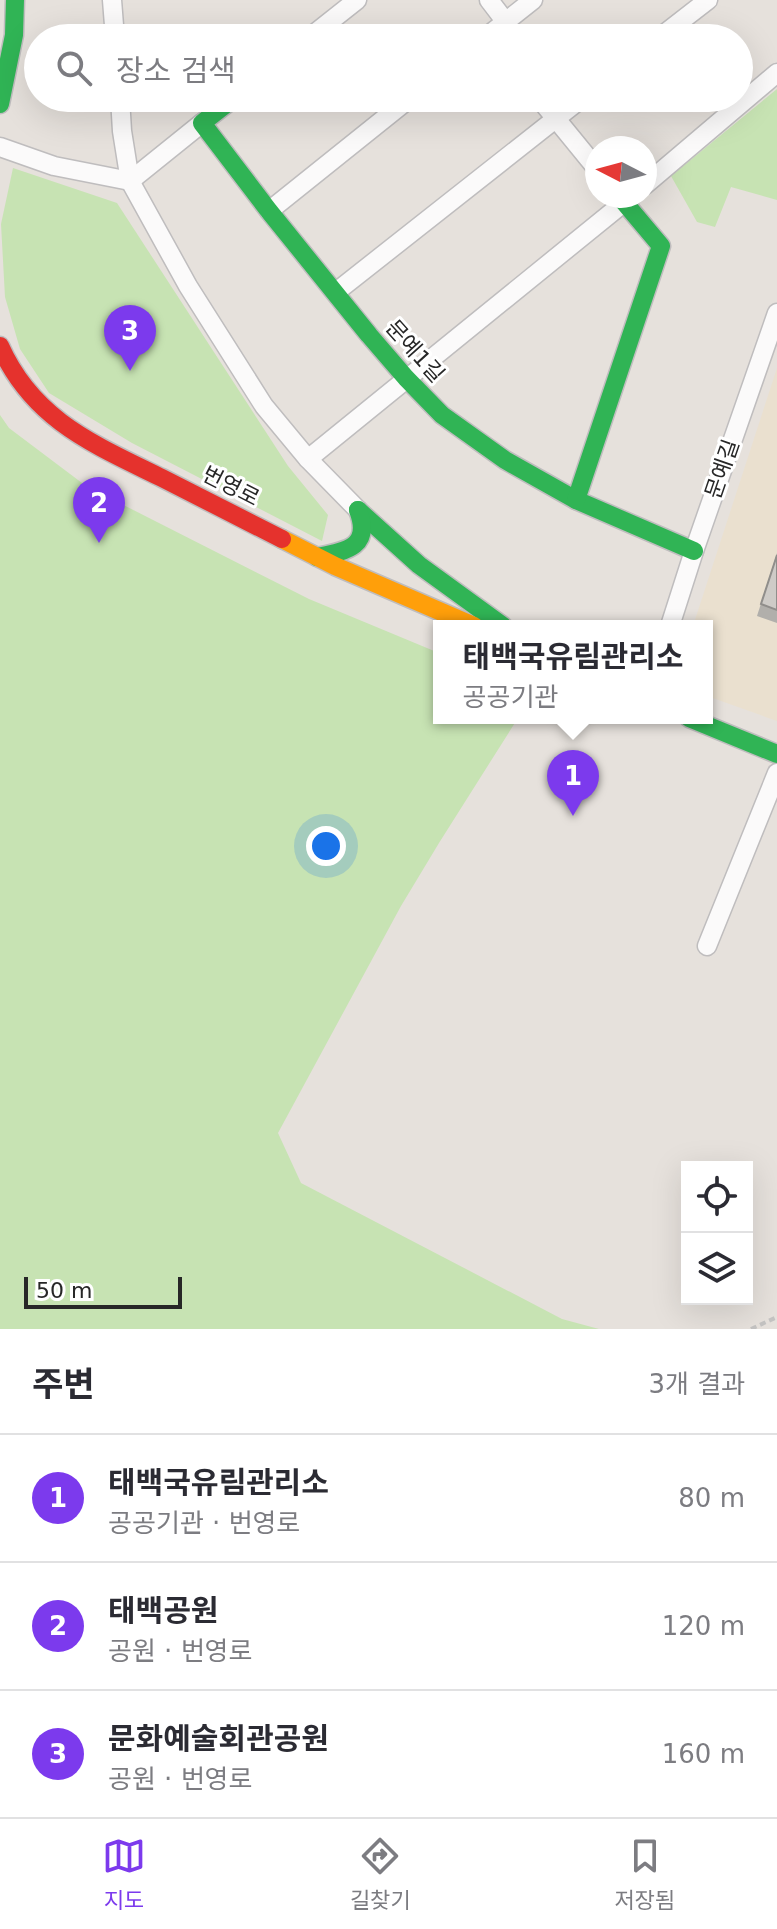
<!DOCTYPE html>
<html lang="ko">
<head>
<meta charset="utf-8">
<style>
  body { margin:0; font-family:"DejaVu Sans","Noto Sans KR",sans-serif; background:#f7f7f7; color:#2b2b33 }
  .controls { position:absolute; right:24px; bottom:24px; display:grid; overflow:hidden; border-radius:0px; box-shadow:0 8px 32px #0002 }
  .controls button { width:72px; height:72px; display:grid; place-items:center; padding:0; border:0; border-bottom:2px solid #e1e1e2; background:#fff; color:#2b2b33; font:40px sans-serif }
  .compass { position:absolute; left:585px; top:136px; width:72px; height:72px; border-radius:50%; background:#fff; box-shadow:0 8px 32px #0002; rotate:276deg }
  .scale { position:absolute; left:24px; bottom:20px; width:158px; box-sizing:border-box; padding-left:8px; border:4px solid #272727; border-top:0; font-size:22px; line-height:28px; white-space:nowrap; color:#272727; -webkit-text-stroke:6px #fff; paint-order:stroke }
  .you { position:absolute; left:326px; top:846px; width:28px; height:28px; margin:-20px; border:6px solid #fff; border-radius:50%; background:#1a73e8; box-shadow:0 0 0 12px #1a73e833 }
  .badge { display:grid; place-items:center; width:52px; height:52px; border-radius:50%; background:#7c3aed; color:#fff; font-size:26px; font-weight:700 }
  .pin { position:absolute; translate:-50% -66px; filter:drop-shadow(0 2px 4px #0008) }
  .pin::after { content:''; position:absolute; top:42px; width:28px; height:24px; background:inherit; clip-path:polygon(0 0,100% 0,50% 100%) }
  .popup { position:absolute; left:433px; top:620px; width:280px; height:104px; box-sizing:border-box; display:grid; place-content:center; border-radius:0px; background:#fff; filter:drop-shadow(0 2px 6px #0005); font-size:26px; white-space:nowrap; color:#7c7c81 }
  .popup b { font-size:30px; color:#2b2b33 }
  .popup::after { content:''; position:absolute; left:50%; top:100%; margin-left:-16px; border:16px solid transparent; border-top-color:#fff }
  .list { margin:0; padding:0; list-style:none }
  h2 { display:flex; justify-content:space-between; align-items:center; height:104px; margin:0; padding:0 32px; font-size:34px }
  h2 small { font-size:26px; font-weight:400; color:#7c7c81 }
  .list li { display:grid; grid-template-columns:52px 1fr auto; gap:24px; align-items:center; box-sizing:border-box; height:128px; padding:0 32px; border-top:2px solid #e1e1e2 }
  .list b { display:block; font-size:30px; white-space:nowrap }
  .list p { margin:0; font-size:26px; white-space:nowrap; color:#7c7c81 }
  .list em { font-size:26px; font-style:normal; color:#7c7c81 }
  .icon { flex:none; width:44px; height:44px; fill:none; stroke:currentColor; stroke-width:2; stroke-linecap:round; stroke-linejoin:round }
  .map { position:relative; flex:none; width:777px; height:1329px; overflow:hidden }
  .search { position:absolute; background:#fff; box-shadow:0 8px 32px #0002; left:24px; right:24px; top:24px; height:88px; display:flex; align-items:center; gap:20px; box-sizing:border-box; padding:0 28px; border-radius:44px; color:#7c7c81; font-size:30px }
  .sheet { height:488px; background:#fff }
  nav { display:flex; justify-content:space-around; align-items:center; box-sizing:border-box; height:112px; border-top:2px solid #e1e1e2; background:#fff; font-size:22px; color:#7c7c81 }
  nav a { display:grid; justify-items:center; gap:4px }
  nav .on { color:#7c3aed }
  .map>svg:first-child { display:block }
  .education { fill:#eae0cf }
  .green { fill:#c7e3b3 }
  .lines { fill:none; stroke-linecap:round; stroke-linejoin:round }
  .street-casing { stroke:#bfbdbe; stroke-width:21 }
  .fast-casing { stroke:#bfbdbe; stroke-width:21 }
  .slow-casing { stroke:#bfbdbe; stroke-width:21 }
  .jam-casing { stroke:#bfbdbe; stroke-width:21 }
  .path { stroke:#c4c3c2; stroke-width:4; stroke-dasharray:6 4; stroke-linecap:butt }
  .street { stroke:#fbfafa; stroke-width:18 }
  .fast { stroke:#30b455; stroke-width:18 }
  .slow { stroke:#ff9f0a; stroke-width:18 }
  .jam { stroke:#e5322d; stroke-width:18 }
  .wall { fill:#b1afab }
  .building { fill:#cecbc7; stroke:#908e8b; stroke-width:2 }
  .labels { text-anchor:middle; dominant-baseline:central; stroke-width:6; stroke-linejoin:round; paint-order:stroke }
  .street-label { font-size:22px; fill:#272727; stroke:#fff }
</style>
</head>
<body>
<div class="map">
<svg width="777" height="1329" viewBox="0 0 777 1329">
  <rect width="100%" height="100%" fill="#e6e1dc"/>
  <path class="education" d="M777 368V721L707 696V626H693Z"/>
  <g class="green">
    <path d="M777 89V200L731 187 715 227 697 222 671 176Z"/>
    <path d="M13 168 117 203 288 466 328 515 322 541 132 443 49 393 20 349 5 297 1 224Z"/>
    <path d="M0 415 9 428 86 486 309 599 439 653V718H518L439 843 401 906 278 1133 301 1183 562 1319 599 1329H0Z"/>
  </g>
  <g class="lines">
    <defs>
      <g id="street">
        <path d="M112 0 115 38"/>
        <path d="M489 0 505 21"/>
        <path d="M309 38 357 0"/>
        <path d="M485 38 533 0"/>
        <path d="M659 38 708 0"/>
        <path d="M120 98 122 131 130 181 188 286 264 406 308 459 358 510"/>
        <path d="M539 98 597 169"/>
        <path d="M0 147 54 166 130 181 202 123"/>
        <path d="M645 185 777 73"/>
        <path d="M269 211 410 98"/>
        <path d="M336 292 582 98"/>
        <path d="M308 459 632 196"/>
        <path d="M670 626 694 551 777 313"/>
        <path d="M707 946 777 773"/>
      </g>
      <g id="fast">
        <path d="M234 98 202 123 269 211 369 335 406 378 442 415 505 460 576 500 694 551"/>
        <path d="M0 104 14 35 15 0"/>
        <path d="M576 500 661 246 619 196"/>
        <path d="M358 510 419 565 503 626"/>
        <path d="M317 557C347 551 372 547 358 510"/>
        <path d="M689 718 777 754"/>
      </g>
      <path id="slow" d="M282 539 335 566 474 626"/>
      <path id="jam" d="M0 346C33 420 93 444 162 478 202 498 242 519 282 539"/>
    </defs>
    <use href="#street" class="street-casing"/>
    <use href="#fast" class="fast-casing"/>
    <use href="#slow" class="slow-casing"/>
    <use href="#jam" class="jam-casing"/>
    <path class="path" d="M751 1329 777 1317"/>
    <use href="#street" class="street"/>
    <use href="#fast" class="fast"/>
    <use href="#slow" class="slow"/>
    <use href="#jam" class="jam"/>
  </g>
  <path class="wall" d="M777 553V623L757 616Z"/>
  <path class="building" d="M777 555V610L761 604Z"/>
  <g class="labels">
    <g class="street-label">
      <text transform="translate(415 351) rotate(48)">문예1길</text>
      <text transform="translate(722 469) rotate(-71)">문예길</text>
      <text transform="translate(231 486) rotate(27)">번영로</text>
    </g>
  </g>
</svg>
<div class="controls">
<button><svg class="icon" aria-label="locate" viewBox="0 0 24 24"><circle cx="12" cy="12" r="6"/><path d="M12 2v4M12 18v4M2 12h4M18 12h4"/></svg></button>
<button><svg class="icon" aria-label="layers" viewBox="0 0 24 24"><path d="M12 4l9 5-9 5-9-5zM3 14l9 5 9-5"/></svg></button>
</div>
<svg class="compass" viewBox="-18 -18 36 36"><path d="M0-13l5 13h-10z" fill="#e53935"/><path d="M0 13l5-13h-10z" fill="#7c7c81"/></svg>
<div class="scale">50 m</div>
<div class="you"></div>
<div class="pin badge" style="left:573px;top:816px">1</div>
<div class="popup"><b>태백국유림관리소</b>공공기관</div>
<div class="pin badge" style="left:99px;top:543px">2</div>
<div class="pin badge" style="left:130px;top:371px">3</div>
<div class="search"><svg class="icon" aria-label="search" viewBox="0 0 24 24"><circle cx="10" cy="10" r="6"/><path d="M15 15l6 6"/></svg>장소 검색</div>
</div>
<section class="sheet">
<h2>주변<small>3개 결과</small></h2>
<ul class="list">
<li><span class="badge">1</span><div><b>태백국유림관리소</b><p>공공기관 · 번영로</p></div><em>80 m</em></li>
<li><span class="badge">2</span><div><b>태백공원</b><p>공원 · 번영로</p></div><em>120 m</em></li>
<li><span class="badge">3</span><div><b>문화예술회관공원</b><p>공원 · 번영로</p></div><em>160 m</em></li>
</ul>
</section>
<nav>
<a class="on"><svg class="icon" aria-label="map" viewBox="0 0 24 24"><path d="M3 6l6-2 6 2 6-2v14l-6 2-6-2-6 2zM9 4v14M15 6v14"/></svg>지도</a>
<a><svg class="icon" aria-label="directions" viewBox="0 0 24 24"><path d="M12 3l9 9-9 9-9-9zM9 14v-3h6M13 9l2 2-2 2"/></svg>길찾기</a>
<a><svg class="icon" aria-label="saved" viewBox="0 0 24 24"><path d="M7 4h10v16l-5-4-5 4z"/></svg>저장됨</a>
</nav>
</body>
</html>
